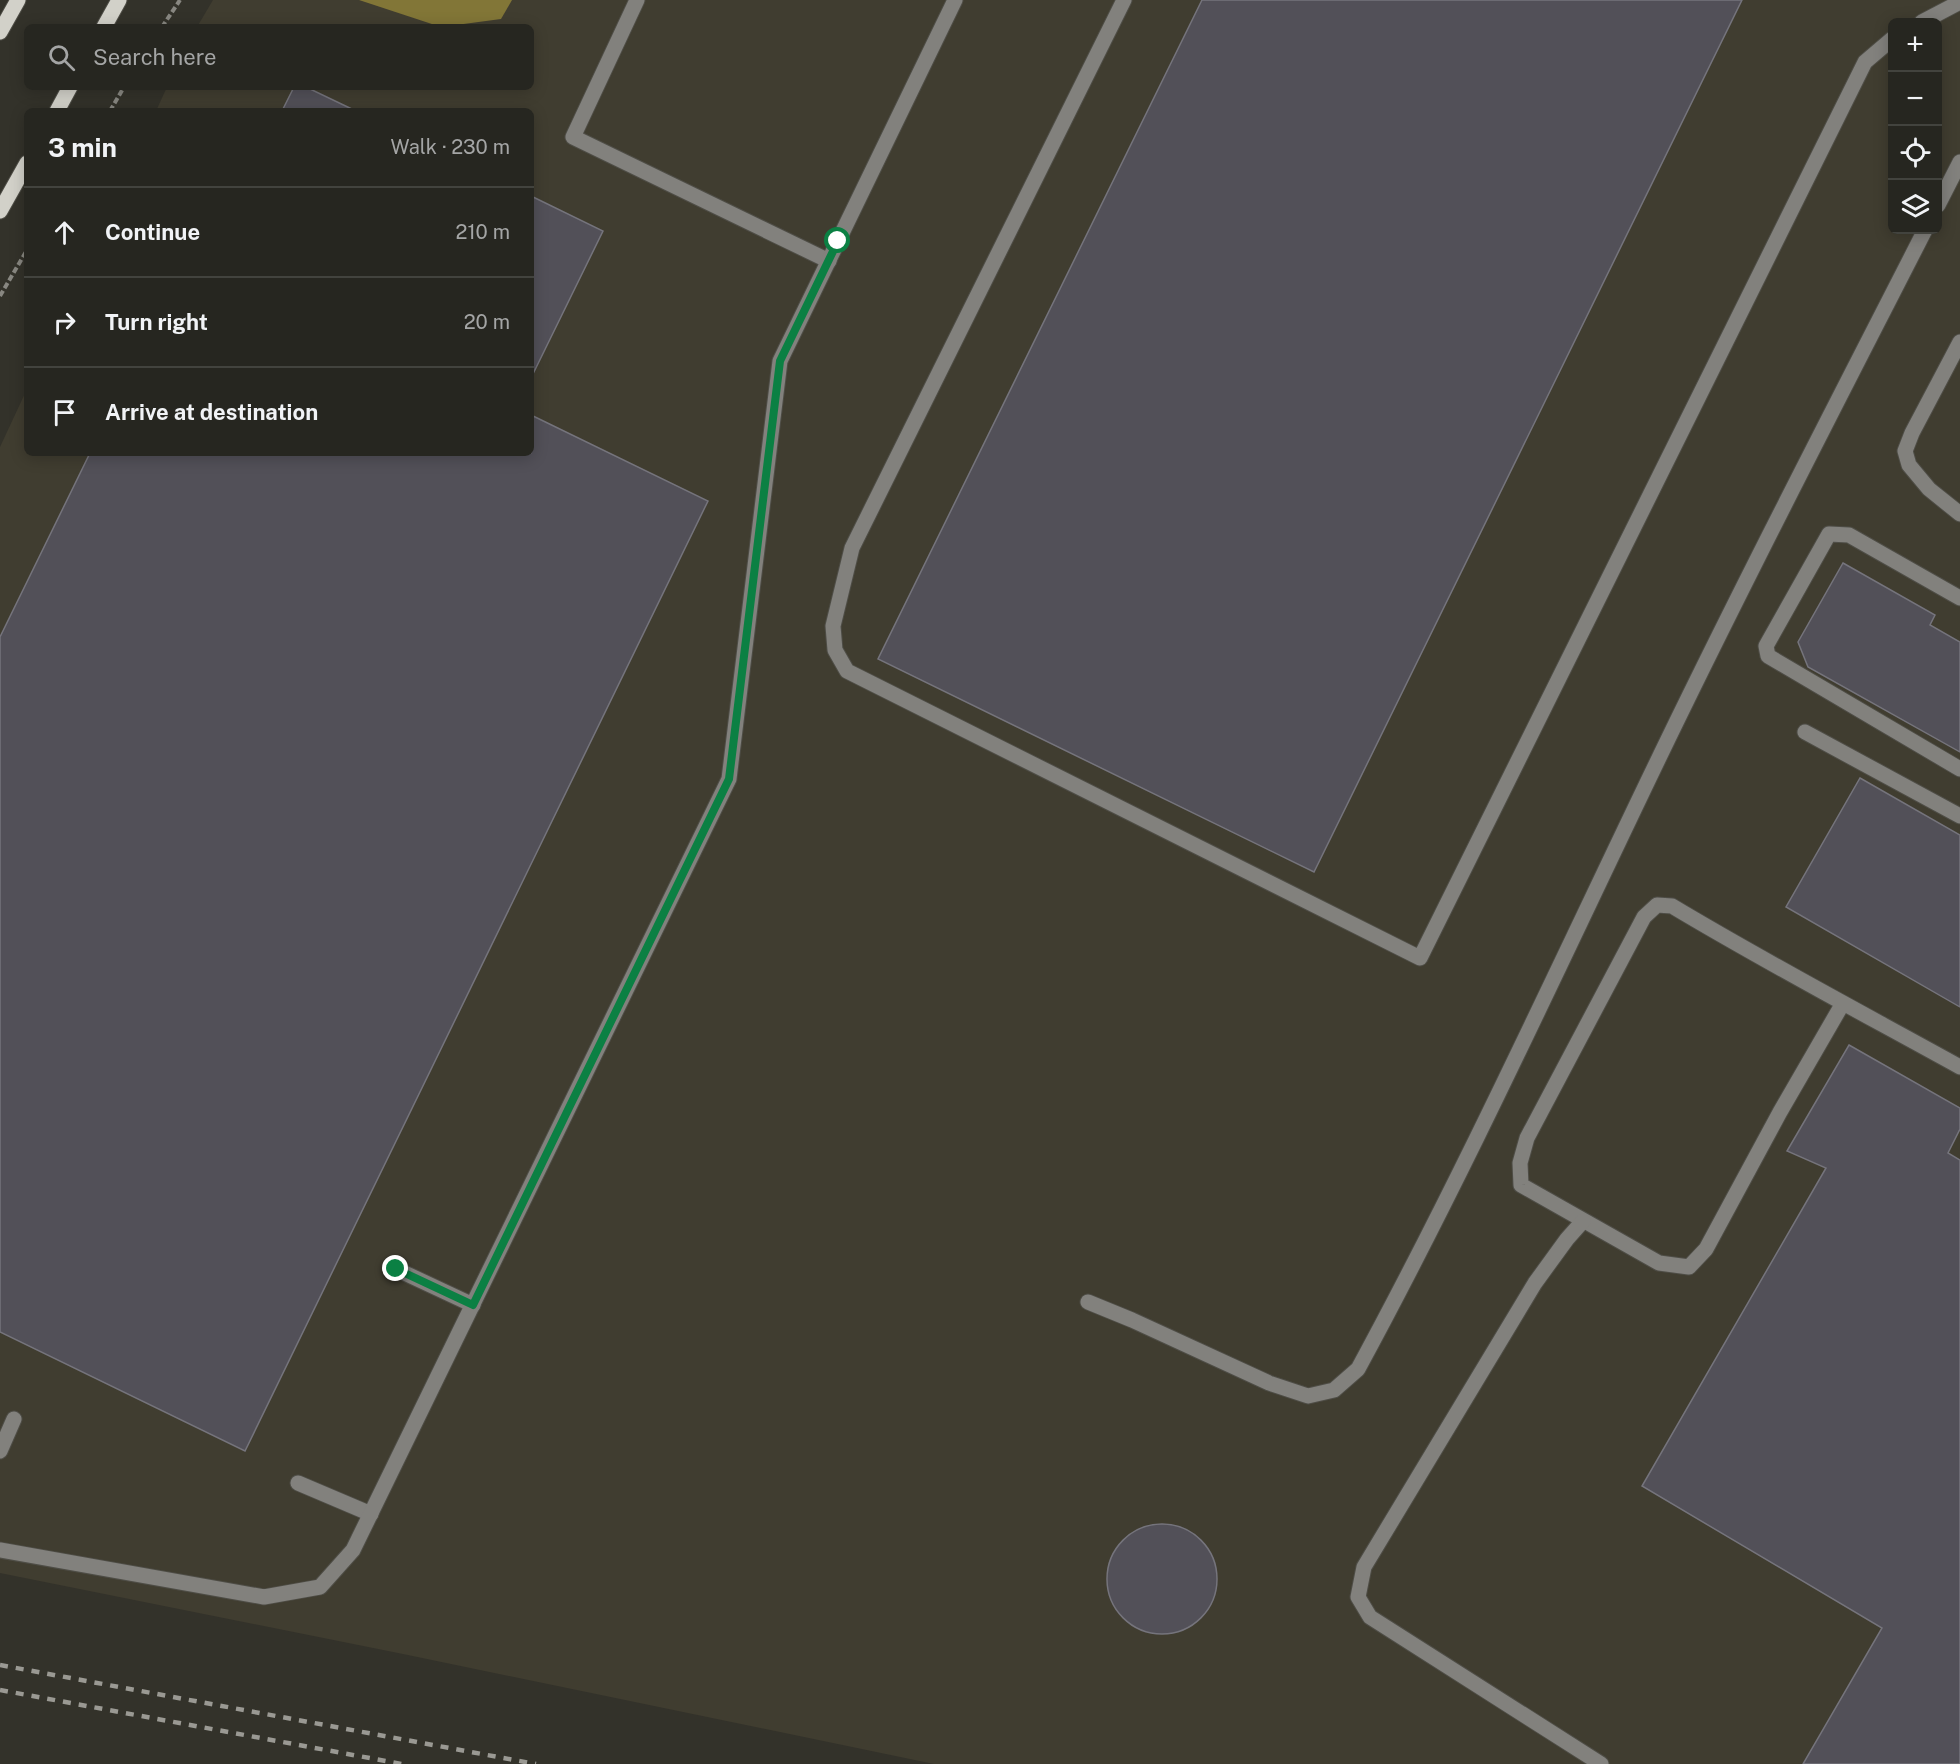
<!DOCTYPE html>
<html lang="en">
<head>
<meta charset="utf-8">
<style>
  body { margin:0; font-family:"Public Sans",sans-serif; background:#32322d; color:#f1f3f6 }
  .controls { position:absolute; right:18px; top:18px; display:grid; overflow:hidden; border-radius:9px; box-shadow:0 3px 15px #0003 }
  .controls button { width:54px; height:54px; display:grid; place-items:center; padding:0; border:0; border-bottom:2px solid #42433e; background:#262620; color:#f1f3f6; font:30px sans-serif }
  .stop { position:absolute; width:18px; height:18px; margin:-14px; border:4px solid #0b8043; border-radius:50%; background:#fff }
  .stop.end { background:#0b8043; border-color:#fff; box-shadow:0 2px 6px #0008 }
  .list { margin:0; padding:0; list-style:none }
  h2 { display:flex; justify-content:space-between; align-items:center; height:78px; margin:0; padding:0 24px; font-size:26px }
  h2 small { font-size:20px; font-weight:400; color:#a4a5a5 }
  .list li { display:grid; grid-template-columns:39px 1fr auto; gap:18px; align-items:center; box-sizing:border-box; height:90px; padding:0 24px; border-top:2px solid #42433e }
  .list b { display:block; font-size:22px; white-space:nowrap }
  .list em { font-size:20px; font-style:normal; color:#a4a5a5 }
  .icon { flex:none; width:33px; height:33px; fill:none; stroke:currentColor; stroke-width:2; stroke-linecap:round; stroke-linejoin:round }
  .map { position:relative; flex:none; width:1960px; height:1764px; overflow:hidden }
  .search { position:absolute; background:#262620; box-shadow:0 3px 15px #0003; left:24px; top:24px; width:510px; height:66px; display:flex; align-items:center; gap:15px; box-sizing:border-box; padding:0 21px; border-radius:9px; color:#a4a5a5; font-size:22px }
  .panel { position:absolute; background:#262620; box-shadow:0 3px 15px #0003; left:24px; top:108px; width:510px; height:348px; border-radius:9px }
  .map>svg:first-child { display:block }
  .built { fill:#403d30; fill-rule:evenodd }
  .water { fill:#827637 }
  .building { fill:#525058; stroke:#75747c; stroke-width:1.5 }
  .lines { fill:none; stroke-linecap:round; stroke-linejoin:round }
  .minor-casing { stroke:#4e4d46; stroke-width:17 }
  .major-casing { stroke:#4e4d46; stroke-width:17 }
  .path { stroke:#888781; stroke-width:4; stroke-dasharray:6 3; stroke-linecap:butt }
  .minor { stroke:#82817d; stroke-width:15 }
  .major { stroke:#d2d1c9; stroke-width:15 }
  .rail { stroke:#9a9993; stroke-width:4.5; stroke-dasharray:8 8; stroke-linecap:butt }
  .route { stroke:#0b8043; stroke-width:8 }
</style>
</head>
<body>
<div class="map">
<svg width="1960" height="1764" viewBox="0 0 1960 1764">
  <rect width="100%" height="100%" fill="#33322a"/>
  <path class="built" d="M213 0H1960V1764H934L403 1654 0 1573V447L27 389V453H531V111H156L167 87H531V27H197ZM1892 22H1938V230H1892Z"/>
  <path class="water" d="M359 0H512L501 19 441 27Z"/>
  <g class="building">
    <path d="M1202 0H1742L1314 872 878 659Z"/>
    <path d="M294 87H306L356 111H282Z"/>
    <path d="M531 196 603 231 531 378Z"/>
    <path d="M531 415 708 501 245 1451 0 1332V637L90 453H531Z"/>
    <path d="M1843 563 1935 615 1930 625 1960 642V752L1808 667 1798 642Z"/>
    <path d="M1860 778 1960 835V1007L1786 907Z"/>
    <path d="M1849 1045 1960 1108V1129L1948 1153 1960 1160V1764H1803L1882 1628 1642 1486 1826 1168 1787 1151Z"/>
    <circle cx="1162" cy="1579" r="55"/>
  </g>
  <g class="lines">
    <defs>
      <g id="minor">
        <path d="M637 0 573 137 829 261"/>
        <path d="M1124 0 852 548 833 626 835 650 847 671 1420 958 1865 62 1892 39"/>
        <path d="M1922 22 1960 2"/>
        <path d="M1938 205 1960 162"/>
        <path d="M1960 342 1912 433 1905 451 1909 465 1929 489 1960 514"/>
        <path d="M1960 598 1849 535 1829 534 1766 646 1768 656 1960 769"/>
        <path d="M1805 732 1960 816"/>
        <path d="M1843 1003 1780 1112 1706 1249 1689 1267 1659 1263 1521 1185 1520 1163 1527 1138 1644 917 1657 905 1672 906C1767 963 1864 1014 1960 1067"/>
        <path d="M1583 1221 1567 1239 1535 1283 1364 1567 1358 1597 1370 1617 1601 1764"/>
        <path d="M396 1269 473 1305"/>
        <path d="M1088 1302 1132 1320 1269 1383 1308 1396 1334 1390 1358 1369C1461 1179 1551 983 1644 789 1734 601 1830 416 1925 230"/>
        <path d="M0 1451 14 1419"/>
        <path d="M298 1483 371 1514"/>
        <path d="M0 1550 264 1597 320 1587 353 1550 729 779 780 361 955 0"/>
      </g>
      <g id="major">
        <path d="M104 27 119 0"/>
        <path d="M0 32 18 0"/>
        <path d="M57 111 70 87"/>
        <path d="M0 211 27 163"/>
      </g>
    </defs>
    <use href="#minor" class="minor-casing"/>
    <use href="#major" class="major-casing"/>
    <g class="path">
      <path d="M162 27 180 0"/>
      <path d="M110 111 124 87"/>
      <path d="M0 296 27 250"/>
    </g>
    <use href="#minor" class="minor"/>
    <use href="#major" class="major"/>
    <g class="rail">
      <path d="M0 1665 536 1764"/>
      <path d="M0 1690 402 1764"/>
    </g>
  </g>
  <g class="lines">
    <path class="route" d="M396 1269 473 1305 729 779 780 361 838 241"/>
  </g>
</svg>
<div class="controls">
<button>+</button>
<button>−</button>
<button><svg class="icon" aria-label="locate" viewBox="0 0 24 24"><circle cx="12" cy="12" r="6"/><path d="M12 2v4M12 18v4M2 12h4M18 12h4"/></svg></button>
<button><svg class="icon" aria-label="layers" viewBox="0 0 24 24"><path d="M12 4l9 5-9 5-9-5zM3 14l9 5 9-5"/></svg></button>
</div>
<div class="stop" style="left:838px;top:241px"></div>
<div class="stop end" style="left:396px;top:1269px"></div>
<div class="search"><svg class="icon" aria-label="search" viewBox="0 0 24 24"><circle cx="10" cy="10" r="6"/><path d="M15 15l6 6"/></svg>Search here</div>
<section class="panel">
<h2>3 min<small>Walk · 230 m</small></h2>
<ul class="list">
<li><svg class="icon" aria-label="ahead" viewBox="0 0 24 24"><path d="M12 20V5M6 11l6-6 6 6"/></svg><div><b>Continue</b></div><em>210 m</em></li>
<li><svg class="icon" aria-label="right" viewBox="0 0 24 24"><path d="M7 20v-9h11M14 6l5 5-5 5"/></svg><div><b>Turn right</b></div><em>20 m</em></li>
<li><svg class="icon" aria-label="arrive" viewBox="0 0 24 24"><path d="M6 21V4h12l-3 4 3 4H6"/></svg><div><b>Arrive at destination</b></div></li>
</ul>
</section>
</div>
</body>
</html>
